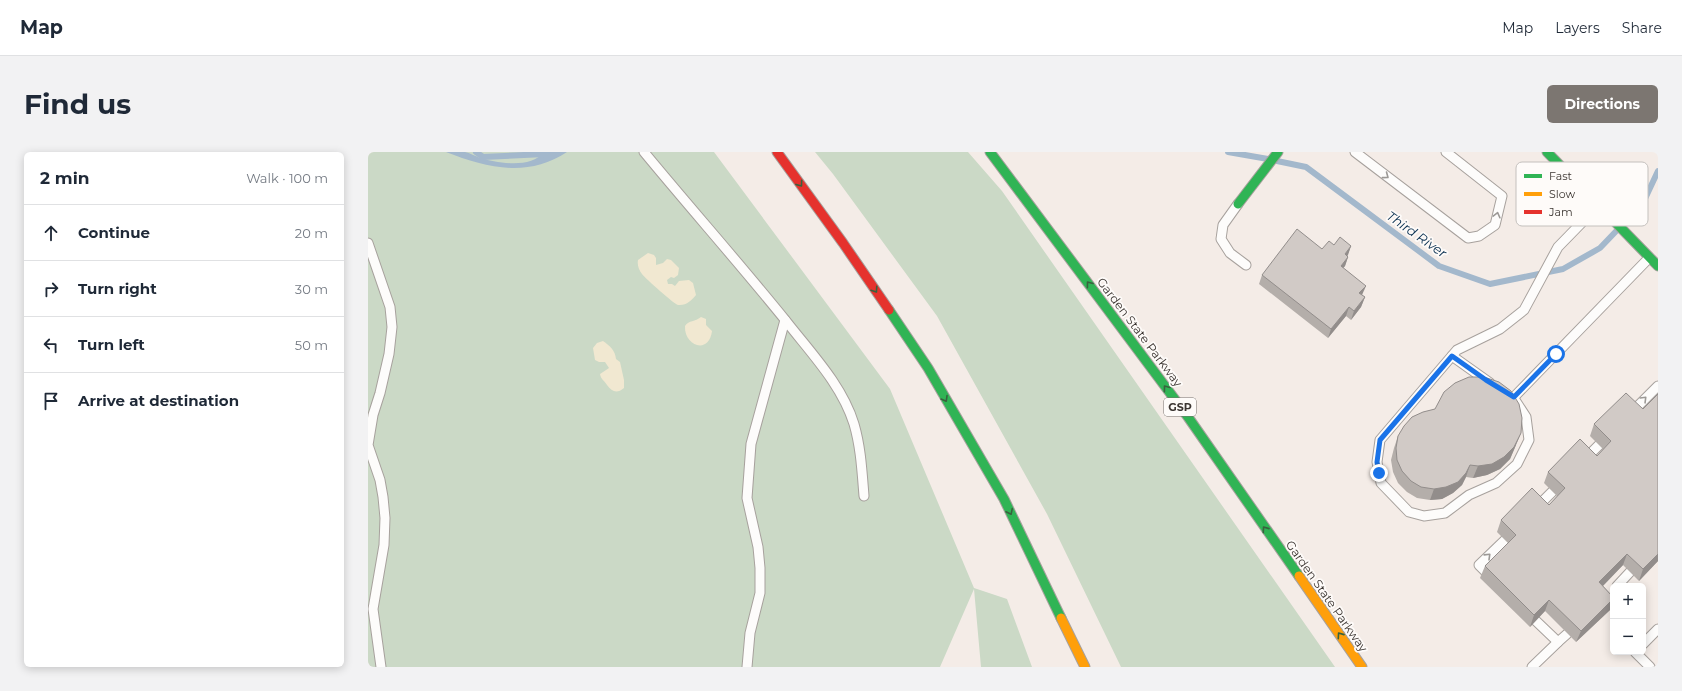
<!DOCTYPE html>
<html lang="en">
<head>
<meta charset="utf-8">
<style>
  body { margin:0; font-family:Montserrat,sans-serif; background:#f2f2f3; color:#1f2937 }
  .controls { position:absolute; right:12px; bottom:12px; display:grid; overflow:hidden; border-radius:6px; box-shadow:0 2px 10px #0003 }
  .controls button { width:36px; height:36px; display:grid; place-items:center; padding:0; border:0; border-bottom:1px solid #e0e1e3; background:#fff; color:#1f2937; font:20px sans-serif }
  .stop { position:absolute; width:12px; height:12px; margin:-9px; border:3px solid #1a73e8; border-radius:50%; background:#fff }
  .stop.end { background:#1a73e8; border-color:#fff; box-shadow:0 1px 4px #0008 }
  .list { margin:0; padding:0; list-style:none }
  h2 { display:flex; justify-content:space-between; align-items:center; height:52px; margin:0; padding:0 16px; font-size:17px }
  h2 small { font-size:13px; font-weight:400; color:#747a83 }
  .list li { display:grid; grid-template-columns:26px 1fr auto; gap:12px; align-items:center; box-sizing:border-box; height:56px; padding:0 16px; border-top:1px solid #e0e1e3 }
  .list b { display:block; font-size:15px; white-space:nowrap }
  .list em { font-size:13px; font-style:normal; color:#747a83 }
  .icon { flex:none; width:22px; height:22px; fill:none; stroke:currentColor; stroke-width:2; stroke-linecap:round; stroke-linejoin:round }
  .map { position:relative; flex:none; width:1290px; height:515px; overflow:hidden; border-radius:6px }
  header { display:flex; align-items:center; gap:24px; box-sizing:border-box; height:56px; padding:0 20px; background:#fff; border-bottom:1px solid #e0e1e3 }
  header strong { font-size:19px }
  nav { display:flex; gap:22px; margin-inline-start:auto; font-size:14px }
  .intro { display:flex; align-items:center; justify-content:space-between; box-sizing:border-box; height:96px; padding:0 24px }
  h1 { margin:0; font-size:28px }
  .button { padding:10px 18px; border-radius:6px; background:#7c7671; color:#fff; font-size:14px; font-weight:700 }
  main { display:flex; gap:24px; padding:0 24px }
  aside { flex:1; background:#fff; border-radius:6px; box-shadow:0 2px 10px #0003 }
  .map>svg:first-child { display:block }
  .green { fill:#cbd9c6 }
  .sand { fill:#f1e8d1 }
  .water { fill:#a3b8cc }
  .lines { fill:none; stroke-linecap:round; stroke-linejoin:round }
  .stream { stroke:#a3b8cc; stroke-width:6 }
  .lane-casing { stroke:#a7a19d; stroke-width:11 }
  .fast-casing { stroke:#a7a19d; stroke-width:11 }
  .slow-casing { stroke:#a7a19d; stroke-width:11 }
  .jam-casing { stroke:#a7a19d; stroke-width:11 }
  .lane { stroke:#fdfcfb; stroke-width:9 }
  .fast { stroke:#30b455; stroke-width:9 }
  .slow { stroke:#ff9f0a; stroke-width:9 }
  .jam { stroke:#e5322d; stroke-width:9 }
  .wall { fill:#b4aeaa }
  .shaded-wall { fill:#928d8b }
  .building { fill:#d1cac6; stroke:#928d8b }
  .oneway { stroke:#9c9996 }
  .oneway2 { stroke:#38623e }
  .route { stroke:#1a73e8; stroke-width:5 }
  .labels { text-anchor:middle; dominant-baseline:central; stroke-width:3.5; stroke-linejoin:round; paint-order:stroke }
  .shield { fill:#fefbf9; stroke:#76716e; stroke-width:1 }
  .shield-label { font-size:11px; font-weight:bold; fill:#3c3632 }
  .street-label { font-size:12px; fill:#3c3632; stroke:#fefbf9 }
  .water-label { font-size:13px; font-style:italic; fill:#0b3151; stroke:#fefbf9 }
  .key { fill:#fefbf9; stroke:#c4c0bd; stroke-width:1 }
  .key-label { font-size:11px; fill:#3c3632 }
</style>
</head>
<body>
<header>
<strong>Map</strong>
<nav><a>Map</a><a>Layers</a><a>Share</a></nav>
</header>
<div class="intro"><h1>Find us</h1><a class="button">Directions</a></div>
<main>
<aside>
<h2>2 min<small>Walk · 100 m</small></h2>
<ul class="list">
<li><svg class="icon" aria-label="ahead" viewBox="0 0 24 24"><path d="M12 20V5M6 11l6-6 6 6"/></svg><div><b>Continue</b></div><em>20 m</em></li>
<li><svg class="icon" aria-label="right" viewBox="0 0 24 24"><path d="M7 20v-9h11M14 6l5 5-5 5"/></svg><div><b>Turn right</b></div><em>30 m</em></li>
<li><svg class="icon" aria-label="left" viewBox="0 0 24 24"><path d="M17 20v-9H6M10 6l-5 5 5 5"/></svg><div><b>Turn left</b></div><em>50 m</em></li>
<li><svg class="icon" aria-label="arrive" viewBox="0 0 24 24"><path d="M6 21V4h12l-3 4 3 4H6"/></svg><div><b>Arrive at destination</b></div></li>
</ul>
</aside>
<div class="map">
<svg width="1290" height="515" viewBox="0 0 1290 515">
  <rect width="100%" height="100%" fill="#f4ece7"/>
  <g class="green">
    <path d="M0 0H346L522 237 606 436 639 447 664 515H613L606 437 572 515H0Z"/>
    <path d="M447 0H600L634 39 967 515H753L679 362 569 164 465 22Z"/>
  </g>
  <g class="sand">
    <path d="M280 101 286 103 288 106V113L295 111 299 107 303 108 311 116 310 123 306 126 303 125 299 128 300 132H304L307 134 311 129 321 128 325 131 328 143C324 148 318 154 310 153 306 152 278 127 274 122 271 118 269 113 270 108Z"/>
    <path d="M333 165 338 167V173L344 179C341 203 316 194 317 174 321 168 327 170 333 165Z"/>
    <path d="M235 189C242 194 247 198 248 207L252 210 256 228V236C249 242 244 240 239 233 237 229 233 228 232 222L241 216 237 210H231L227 208 225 196 229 191Z"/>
  </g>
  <path class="water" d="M78 0C84 0 91 0 97 0 102 1 107 4 112 6 130 11 163 17 176 0H199C160 26 119 16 78 0Z"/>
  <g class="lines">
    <g class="stream">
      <path d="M108 0 115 5 177 2 179 0"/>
      <path d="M860 0 900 7"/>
      <path d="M909 9 938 15 1071 114 1122 132 1195 117 1232 96 1275 51 1290 19"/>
    </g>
    <defs>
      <g id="lane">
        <path d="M276 0C323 57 372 112 418 169 443 201 474 233 486 272 493 296 494 320 496 344"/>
        <path d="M987 0 1100 86 1111 84 1127 73 1134 44 1078 0"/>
        <path d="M870 52 855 73 853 87 862 101 878 113"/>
        <path d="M0 91 22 155 24 175 21 202 12 241 5 263 0 293 12 328 15 345 17 366 16 393 5 457 13 515"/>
        <path d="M1084 204 1122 231"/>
        <path d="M1145 245 1158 265 1161 288 1149 312 1128 331 1101 343 1077 361 1056 364 1041 360 1013 331 1009 310 1012 288 1089 198 1132 177 1156 158 1190 95 1230 54"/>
        <path d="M1146 245 1281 106"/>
        <path d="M1263 261 1290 234"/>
        <path d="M1217 307 1231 293"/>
        <path d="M1168 356 1185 339"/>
        <path d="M1118 420 1111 413 1137 388"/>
        <path d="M1249 434 1262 420"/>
        <path d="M1167 468 1190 490 1199 482"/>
        <path d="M1275 492 1290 477"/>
        <path d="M1267 500 1282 515"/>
        <path d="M379 515 382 481 392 441V416L390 395 379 346 383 292 417 168"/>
        <path d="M1164 515 1190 490"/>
      </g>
      <g id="fast">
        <path d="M622 0 820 265 931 424"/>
        <path d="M1179 0 1290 114"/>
        <path d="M870 52 910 0"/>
        <path d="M521 158 560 216 636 347 693 466"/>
      </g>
      <g id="slow">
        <path d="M931 424 994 515"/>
        <path d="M693 466 717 515"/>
      </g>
      <path id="jam" d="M409 0 475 91 521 158"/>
    </defs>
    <use href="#lane" class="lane-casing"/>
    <use href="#fast" class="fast-casing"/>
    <use href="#slow" class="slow-casing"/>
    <use href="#jam" class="jam-casing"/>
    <use href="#lane" class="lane"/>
    <use href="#fast" class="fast"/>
    <use href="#slow" class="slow"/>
    <use href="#jam" class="jam"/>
  </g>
  <g class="wall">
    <path d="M983 94 979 104 980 105 977 114 975 116 994 143 997 145 993 155 983 168 978 164 960 186 891 132 894 123 954 97Z"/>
    <path d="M1290 242V409L1271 429 1255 413 1235 434 1245 445V449L1242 458 1208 490 1177 459 1162 475 1112 426 1117 414 1140 391 1129 380 1133 368 1181 353 1189 344 1176 331 1180 320 1229 304 1235 297 1222 284 1226 272 1275 257Z"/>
    <path d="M1030 284 1148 293 1142 307 1132 317 1119 323 1105 326 1098 325 1094 333 1085 341 1074 347 1062 348 1049 346 1039 340 1030 331 1025 320 1023 308 1026 296Z"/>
  </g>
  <g class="shaded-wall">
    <path d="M983 94 980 103 973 112 977 102Z"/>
    <path d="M980 105 977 114 969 123 973 114Z"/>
    <path d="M998 134 994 143 988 151 991 141Z"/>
    <path d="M997 145 993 155 983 168 986 159Z"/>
    <path d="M981 155 978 164 960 186 963 177Z"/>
    <path d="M1153 281 1148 293 1142 307 1132 317 1119 323 1105 326 1110 314Z"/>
    <path d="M1102 313 1098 325 1094 333 1085 341 1074 347 1062 348 1066 337Z"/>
    <path d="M1259 402 1255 413 1227 442 1231 430Z"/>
    <path d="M1290 402V409L1271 429 1275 417Z"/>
    <path d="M1245 447V449L1242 458 1208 490 1213 479Z"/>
    <path d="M1181 448 1177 459 1162 475 1166 463Z"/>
  </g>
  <g class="building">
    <path d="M929 77 954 97 961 89 966 93 972 85 983 94 977 102 980 105 973 114 998 134 991 141 997 145 986 159 981 155 963 177 894 123Z"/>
    <path d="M1101 225H1116L1131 230 1143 239 1151 252 1154 266 1153 281 1146 295 1136 305 1124 312 1110 314 1102 313 1098 321 1090 330 1078 335 1066 337 1053 335 1043 329 1034 319 1029 308 1028 296 1030 284 1036 274 1044 265 1055 260 1067 257 1076 240 1087 231Z"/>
    <path d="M1258 241 1275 257 1290 242V402L1275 417 1259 402 1231 430 1245 445V447L1213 479 1181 448 1166 463 1117 414 1148 383 1133 368 1164 336 1181 353 1197 336 1180 320 1212 287 1229 304 1243 289 1226 272Z"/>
  </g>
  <defs><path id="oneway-chevron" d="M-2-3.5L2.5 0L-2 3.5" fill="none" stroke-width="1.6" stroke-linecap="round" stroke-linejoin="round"/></defs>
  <g class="oneway">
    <use href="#oneway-chevron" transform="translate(1018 24) rotate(37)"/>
    <use href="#oneway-chevron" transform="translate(1129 63) rotate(-76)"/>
    <use href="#oneway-chevron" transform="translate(1276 247) rotate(-45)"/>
    <use href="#oneway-chevron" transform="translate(1120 404) rotate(-44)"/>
  </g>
  <g class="oneway2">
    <use href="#oneway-chevron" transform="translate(432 32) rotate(54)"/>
    <use href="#oneway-chevron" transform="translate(721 132) rotate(-127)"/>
    <use href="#oneway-chevron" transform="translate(507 138) rotate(56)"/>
    <use href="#oneway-chevron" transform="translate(798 236) rotate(-127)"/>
    <use href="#oneway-chevron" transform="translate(577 247) rotate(60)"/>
    <use href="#oneway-chevron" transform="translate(642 360) rotate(64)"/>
    <use href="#oneway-chevron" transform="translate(897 377) rotate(-125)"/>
    <use href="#oneway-chevron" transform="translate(972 483) rotate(-125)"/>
  </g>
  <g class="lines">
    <path class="route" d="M1011 321 1009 310 1012 288 1084 204 1118 228 1146 245 1188 202"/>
  </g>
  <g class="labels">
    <rect class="shield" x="796" y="246" width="32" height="18" rx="3"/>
    <g class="shield-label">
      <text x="812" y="255">GSP</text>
    </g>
    <g class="street-label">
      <text transform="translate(772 180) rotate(53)">Garden State Parkway</text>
      <text transform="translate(959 444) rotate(55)">Garden State Parkway</text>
    </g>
    <g class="water-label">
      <text transform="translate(1049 82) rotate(35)">Third River</text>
    </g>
  </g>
  <rect x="1148" y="10" width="132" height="64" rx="6" class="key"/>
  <rect x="1156" y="22" width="18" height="4" fill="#30b455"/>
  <rect x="1156" y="40" width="18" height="4" fill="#ff9f0a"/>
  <rect x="1156" y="58" width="18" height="4" fill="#e5322d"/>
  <g class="key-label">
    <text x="1181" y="28">Fast</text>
    <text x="1181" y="46">Slow</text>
    <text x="1181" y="64">Jam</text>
  </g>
</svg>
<div class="controls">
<button>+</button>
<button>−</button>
</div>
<div class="stop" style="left:1188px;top:202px"></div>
<div class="stop end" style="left:1011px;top:321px"></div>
</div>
</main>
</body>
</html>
